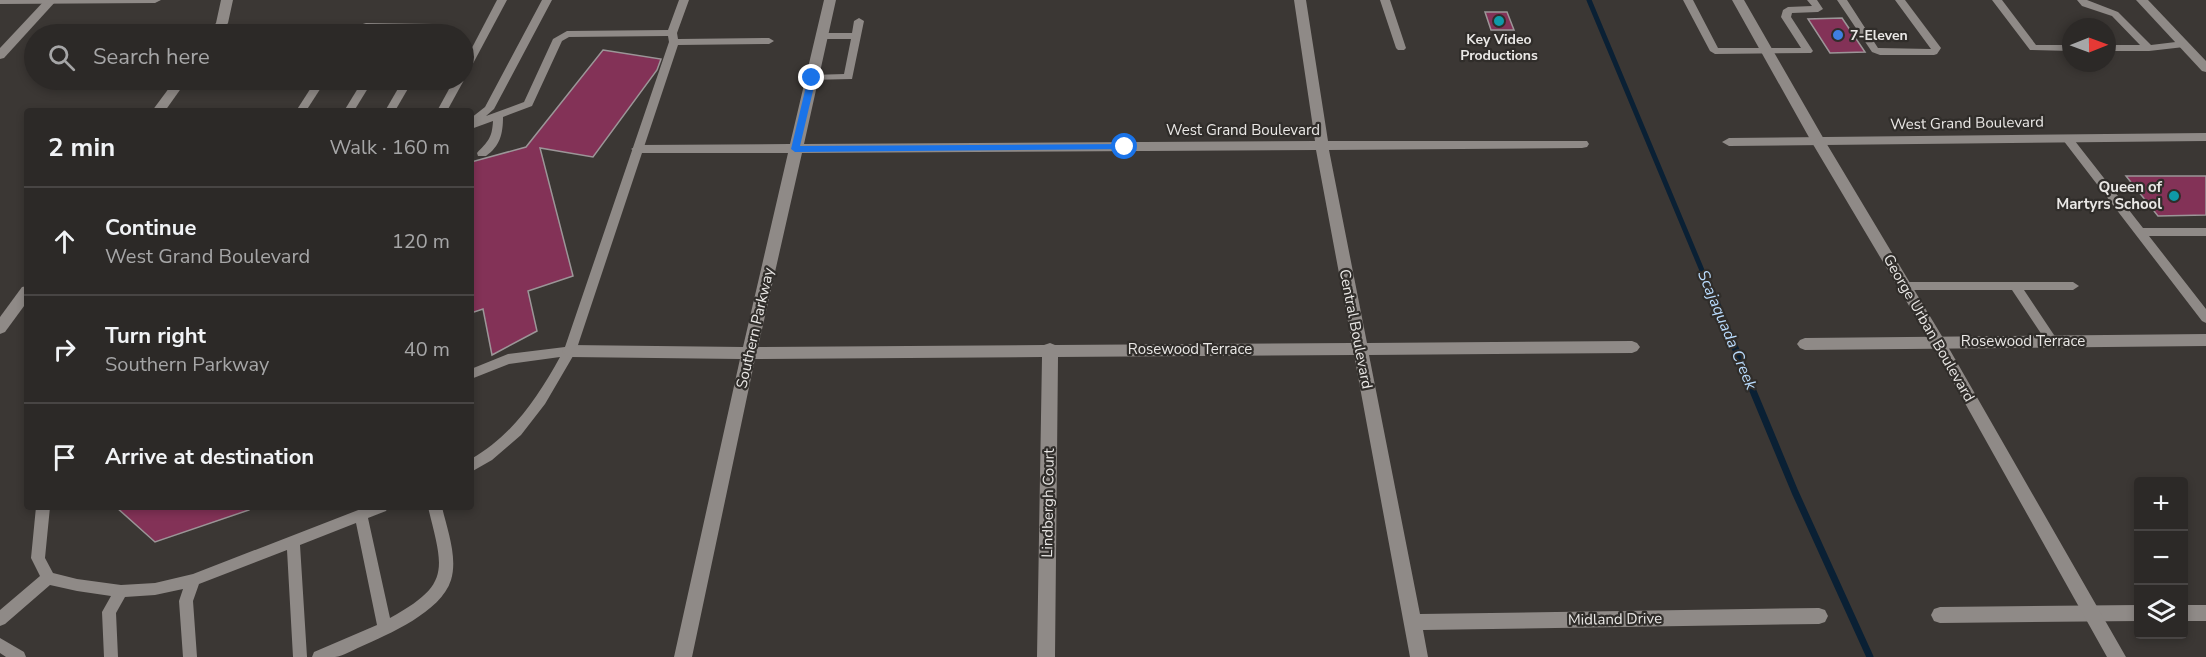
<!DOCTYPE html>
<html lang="en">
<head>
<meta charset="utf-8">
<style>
  body { margin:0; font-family:"Nunito Sans",sans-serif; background:#383533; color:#f1f3f6 }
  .controls { position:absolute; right:18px; bottom:18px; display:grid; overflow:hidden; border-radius:6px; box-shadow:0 3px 9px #0003 }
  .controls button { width:54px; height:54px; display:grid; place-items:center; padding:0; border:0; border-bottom:2px solid #484544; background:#2c2927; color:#f1f3f6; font:30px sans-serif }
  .compass { position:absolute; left:2062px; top:18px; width:54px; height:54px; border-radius:50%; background:#2c2927; box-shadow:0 3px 9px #0003; rotate:89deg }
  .stop { position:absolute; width:18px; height:18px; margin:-14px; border:4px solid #1a73e8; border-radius:50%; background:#fff }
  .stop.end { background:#1a73e8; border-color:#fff; box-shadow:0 2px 6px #0008 }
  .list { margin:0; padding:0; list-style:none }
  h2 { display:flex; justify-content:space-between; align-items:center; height:78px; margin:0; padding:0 24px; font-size:26px }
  h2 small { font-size:20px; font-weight:400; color:#a6a6a7 }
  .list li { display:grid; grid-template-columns:39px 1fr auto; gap:18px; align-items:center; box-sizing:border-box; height:108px; padding:0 24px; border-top:2px solid #484544 }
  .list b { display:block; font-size:22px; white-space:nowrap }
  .list p { margin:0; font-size:20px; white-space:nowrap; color:#a6a6a7 }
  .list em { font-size:20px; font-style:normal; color:#a6a6a7 }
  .icon { flex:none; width:33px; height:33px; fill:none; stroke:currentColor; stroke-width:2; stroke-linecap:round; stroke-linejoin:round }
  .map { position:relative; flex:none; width:2206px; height:657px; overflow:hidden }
  .search { position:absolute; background:#2c2927; box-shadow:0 3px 9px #0003; left:24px; top:24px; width:450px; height:66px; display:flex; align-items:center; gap:15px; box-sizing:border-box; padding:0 21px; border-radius:33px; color:#a6a6a7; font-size:22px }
  .panel { position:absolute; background:#2c2927; box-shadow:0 3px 9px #0003; left:24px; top:108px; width:450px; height:402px; border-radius:6px }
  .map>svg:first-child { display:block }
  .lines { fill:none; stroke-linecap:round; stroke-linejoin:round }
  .stream-far1 { stroke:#0a2034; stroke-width:5 }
  .stream { stroke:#0a2034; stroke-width:7 }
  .building { fill:#833257; stroke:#9c9698; stroke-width:1.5 }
  .lane { fill:#8f8a87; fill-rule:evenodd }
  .street { fill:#8f8a87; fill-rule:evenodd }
  .secondary { fill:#8f8a87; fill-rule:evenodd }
  .route { fill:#1a73e8 }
  .culture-dot { fill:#0f9aa8; stroke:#302d2a; stroke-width:2 }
  .shop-dot { fill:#3f7fe0; stroke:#302d2a; stroke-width:2 }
  .labels { text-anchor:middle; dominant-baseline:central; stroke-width:4.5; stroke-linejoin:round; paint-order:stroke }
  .far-poi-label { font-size:14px; font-weight:bold; fill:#eae8e6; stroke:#302d2a; text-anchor:start }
  .street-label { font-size:15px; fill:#eae8e6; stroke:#302d2a }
  .poi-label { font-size:15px; font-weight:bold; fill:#eae8e6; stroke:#302d2a; text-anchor:end }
  .water-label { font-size:16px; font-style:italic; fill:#b9dbfd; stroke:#302d2a }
</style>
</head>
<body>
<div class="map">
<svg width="2206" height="657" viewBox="0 0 2206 657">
  <rect width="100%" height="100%" fill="#3b3734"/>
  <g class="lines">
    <path class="stream-far1" d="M1589 0 1711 292"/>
    <path class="stream" d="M1711 290 1795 492 1870 657"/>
  </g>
  <g class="building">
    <path d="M1485 12H1507L1514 30H1491Z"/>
    <path d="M1842 18 1865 52 1830 53 1808 19Z"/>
    <path d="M603 50 661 59 657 70 593 157 540 148 573 276 528 291 537 331 492 355 483 309 471 313V162L526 147Z"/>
    <path d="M2126 176H2206V215L2158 216Z"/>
    <path d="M116 507H249V510L155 542Z"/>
  </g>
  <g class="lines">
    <g class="lane">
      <path d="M497 0H507L469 71 464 74V63Z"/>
      <path d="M542 0H552L494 109 486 116 524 102 553 39 567 31 668 30 679 0H689L677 33 678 39 769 38 774 41 769 44 678 45 576 351 545 404 521 435 492 460 471 472V459C512 436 538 397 560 357L509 364 471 379V369L508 354 565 347 669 42 668 36 569 37 562 41 532 106 503 117C503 134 500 146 486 156H478L477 153C488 141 492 139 493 121L471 129V118L485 107Z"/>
      <path d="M1380 0H1390L1406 48 1404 50H1398L1396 48Z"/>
      <path d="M1683 0H1693L1718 48H1801L1781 17 1783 10 1788 7 1812 6 1807 0H1817L1823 9 1818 12 1792 13 1791 17 1813 51 1811 53 1715 54 1710 51Z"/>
      <path d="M1837 0H1847L1878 48 1931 49 1895 0H1905L1941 48 1937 54 1934 55H1880L1872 52Z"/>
      <path d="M1992 0H2002L2036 45H2071V51L2030 50Z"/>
      <path d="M2077 0H2087L2118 12 2151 45 2184 41 2189 44 2184 47 2149 51H2107V45H2140L2112 16 2082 6Z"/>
      <path d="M859 18 864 21 852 79 808 80V76L812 75 844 74 851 39H821L816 36 821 33H852L854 21Z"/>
      <path d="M366 23 433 24 442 30 439 34H430L431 30 367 29 357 32 355 34H346L350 28Z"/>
      <path d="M316 80H326L306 111H296Z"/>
      <path d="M363 80H373L354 111H344Z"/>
      <path d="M403 80H413L395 111H385Z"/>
      <path d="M454 80H464L447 111H437Z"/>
      <path d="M2067 135 2071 136 2143 228H2206V236H2149L2206 309V323L2202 321 2063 140 2062 138Z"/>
      <path d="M1904 282H2073L2079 286 2073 290H2024L2058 341 2056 344H2048L2012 290H1904L1898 286Z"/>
      <path d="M36 507H50L45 558 53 573 77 579 121 585 155 583 193 574 366 507H388L386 511 368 518 390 618C452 584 443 569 428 507H442C447 529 458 557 451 580 441 612 389 634 360 647 353 650 343 656 335 657 327 657 319 657 312 657L314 652 377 625 356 523 300 545 307 657H293L287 550 199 584 193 601 197 657H183L179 601 183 589 155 595 125 597 116 613 118 657H104L102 612 111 596 77 591 50 585 5 624 0 626V610L40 576 31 558Z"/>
      <path d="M0 638 24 652 26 657H6L0 653Z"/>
    </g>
    <g class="street">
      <path d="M45 0 56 1 4 58 0 59V48Z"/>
      <path d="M221 0H233L228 23 220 34H208L216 23Z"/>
      <path d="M824 0H836L804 144 1315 141 1294 0H1306L1328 141H1587L1589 144 1587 147 1582 148 1329 150 1367 343 1632 341 1637 343 1640 347 1637 351 1632 353 1369 355 1420 614 1819 608 1825 610 1828 616 1825 622 1819 624 1423 630 1428 657H1410L1354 355 1058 357 1055 657H1037L1042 357 755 359 692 657H674L740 359 570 357 565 355 562 351 565 347 570 345 743 347 788 153H638L631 149 638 145 790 144ZM1316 150 1352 343 1055 345 1050 343 1044 345 758 347 802 153Z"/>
      <path d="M2136 0H2148L2206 61V72L2202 71Z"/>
      <path d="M175 80H187L165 111H152Z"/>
      <path d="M2206 133V141L1729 146 1722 142 1729 138Z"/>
      <path d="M27 286V302L5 332 0 334V317L22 287Z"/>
      <path d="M2206 334V346L1805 350 1800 348 1797 344 1800 340 1805 338Z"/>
      <path d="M2138 605V621L1940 623 1934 621 1931 615 1934 609 1940 607Z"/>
      <rect x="2184" y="605" width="22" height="16"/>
    </g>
    <g class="secondary">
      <path d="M0 0H161L155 3 0 4Z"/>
      <path d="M1732 0H1744L1825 141 1943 338 2126 657H2107L1933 346 1811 141Z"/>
    </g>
  </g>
  <path class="route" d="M812 75 816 78 800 146 1125 144 1130 147 1125 149 795 152 791 149 808 78Z"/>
  <g class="culture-dot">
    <circle cx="1499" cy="21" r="6"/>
    <circle cx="2174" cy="196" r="6"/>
  </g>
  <circle class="shop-dot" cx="1838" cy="35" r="6"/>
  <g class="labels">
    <g class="far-poi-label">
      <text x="1850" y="35">7-Eleven</text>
      <text x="1499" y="39" text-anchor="middle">Key Video<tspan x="1499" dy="16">Productions</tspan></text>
    </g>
    <g class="street-label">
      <text transform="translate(1967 123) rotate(-1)">West Grand Boulevard</text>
      <text x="1243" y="130">West Grand Boulevard</text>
      <text transform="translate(755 328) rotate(-77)">Southern Parkway</text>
      <text transform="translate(1929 328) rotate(60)">George Urban Boulevard</text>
      <text transform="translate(1356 329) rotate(79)">Central Boulevard</text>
      <text x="2023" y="341">Rosewood Terrace</text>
      <text x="1190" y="349">Rosewood Terrace</text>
      <text transform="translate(1048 503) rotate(-89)">Lindbergh Court</text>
      <text transform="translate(1615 619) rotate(-1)">Midland Drive</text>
    </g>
    <g class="poi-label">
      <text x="2162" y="187">Queen of<tspan x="2162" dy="17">Martyrs School</tspan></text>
    </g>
    <g class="water-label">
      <text transform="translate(1727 330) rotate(67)">Scajaquada Creek</text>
    </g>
  </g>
</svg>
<div class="controls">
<button>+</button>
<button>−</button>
<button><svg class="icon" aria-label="layers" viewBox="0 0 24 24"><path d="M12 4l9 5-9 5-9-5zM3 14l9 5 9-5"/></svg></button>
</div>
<svg class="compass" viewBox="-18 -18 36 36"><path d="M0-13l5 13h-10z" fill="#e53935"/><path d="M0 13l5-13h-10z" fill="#a6a6a7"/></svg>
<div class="stop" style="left:1125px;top:147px"></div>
<div class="stop end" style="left:812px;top:78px"></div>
<div class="search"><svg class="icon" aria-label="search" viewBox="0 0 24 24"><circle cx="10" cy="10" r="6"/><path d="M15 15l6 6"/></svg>Search here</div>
<section class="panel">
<h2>2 min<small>Walk · 160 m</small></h2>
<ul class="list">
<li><svg class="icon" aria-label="ahead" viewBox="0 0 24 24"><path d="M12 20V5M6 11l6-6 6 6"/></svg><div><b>Continue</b><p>West Grand Boulevard</p></div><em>120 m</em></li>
<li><svg class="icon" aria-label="right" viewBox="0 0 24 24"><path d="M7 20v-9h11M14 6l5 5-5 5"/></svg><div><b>Turn right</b><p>Southern Parkway</p></div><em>40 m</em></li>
<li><svg class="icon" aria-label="arrive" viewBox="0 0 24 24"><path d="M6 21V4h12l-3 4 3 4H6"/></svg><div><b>Arrive at destination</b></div></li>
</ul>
</section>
</div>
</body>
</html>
